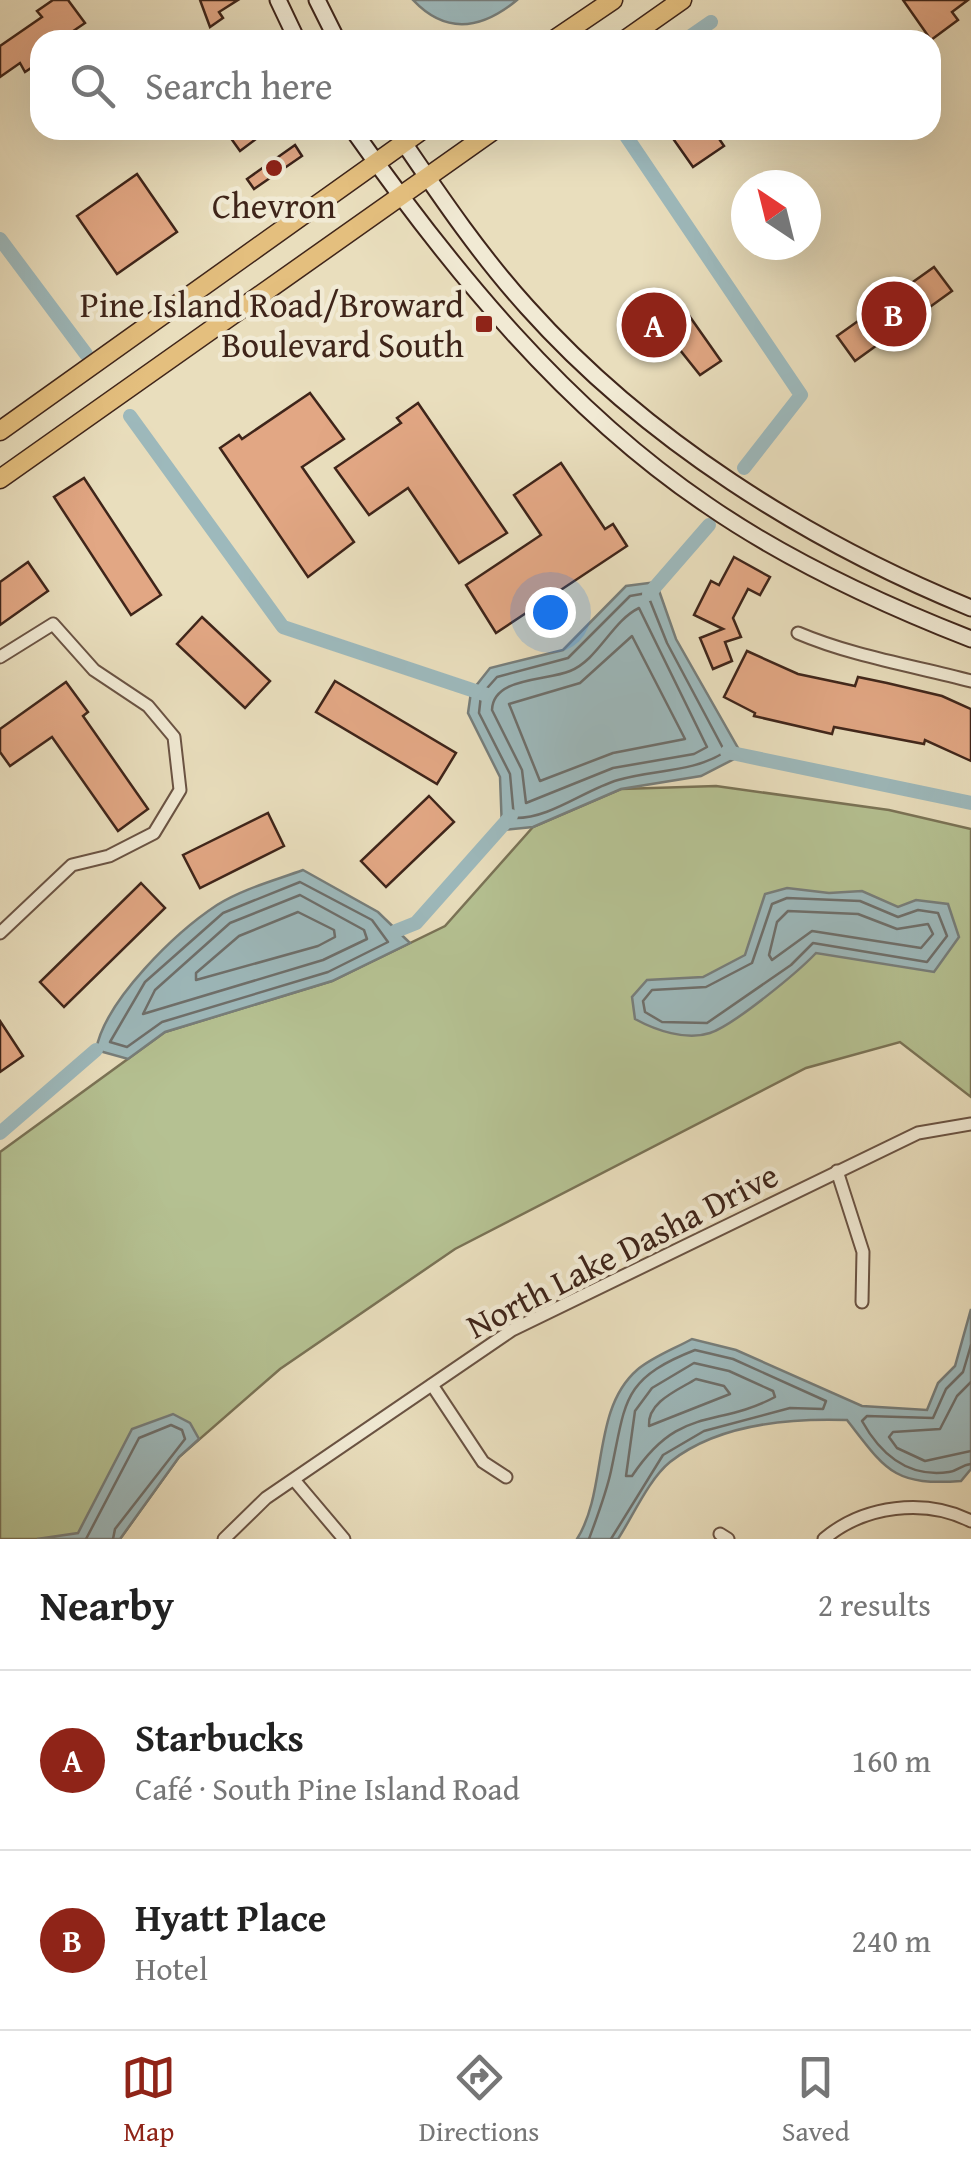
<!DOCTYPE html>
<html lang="en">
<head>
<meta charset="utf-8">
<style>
  body { margin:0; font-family:"Gentium Book Plus",serif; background:#f2f2f2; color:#222 }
  .compass { position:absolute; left:731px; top:170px; width:90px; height:90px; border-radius:50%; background:#fff; box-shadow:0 10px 40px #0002; rotate:325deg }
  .you { position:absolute; left:550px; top:612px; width:35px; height:35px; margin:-25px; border:8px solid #fff; border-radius:50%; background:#1a73e8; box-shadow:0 0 0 15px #1a73e833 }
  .badge { display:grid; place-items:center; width:65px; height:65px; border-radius:50%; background:#8f2418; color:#fff; font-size:32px; font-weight:700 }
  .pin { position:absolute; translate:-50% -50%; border:5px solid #fff; box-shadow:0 2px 10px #0006 }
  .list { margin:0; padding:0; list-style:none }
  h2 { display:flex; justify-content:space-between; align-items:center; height:130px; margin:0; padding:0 40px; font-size:42px }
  h2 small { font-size:32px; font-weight:400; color:#767676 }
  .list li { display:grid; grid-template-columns:65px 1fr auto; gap:30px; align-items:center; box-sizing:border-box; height:180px; padding:0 40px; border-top:2px solid #e0e0e0 }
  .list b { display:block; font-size:38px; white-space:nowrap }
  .list p { margin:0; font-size:32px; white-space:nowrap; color:#767676 }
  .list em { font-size:32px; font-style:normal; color:#767676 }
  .icon { flex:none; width:55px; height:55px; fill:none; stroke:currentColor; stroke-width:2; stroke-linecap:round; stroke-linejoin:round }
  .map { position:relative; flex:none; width:971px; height:1539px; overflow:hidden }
  .search { position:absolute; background:#fff; box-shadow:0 10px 40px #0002; left:30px; right:30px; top:30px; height:110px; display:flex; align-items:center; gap:25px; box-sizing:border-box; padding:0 35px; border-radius:30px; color:#767676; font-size:38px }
  .sheet { height:490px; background:#fff }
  nav { display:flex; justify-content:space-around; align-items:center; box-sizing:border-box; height:140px; border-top:2px solid #e0e0e0; background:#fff; font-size:28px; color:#767676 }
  nav a { display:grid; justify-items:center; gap:5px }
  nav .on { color:#8f2418 }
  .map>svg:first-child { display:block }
  .green { fill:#b5c192; stroke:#7a7356; stroke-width:2.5 }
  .water { fill:#9db9bc; stroke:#777e7b; stroke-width:2.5 }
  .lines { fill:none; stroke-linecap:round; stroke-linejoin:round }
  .shore { stroke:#6e6f6b; stroke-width:2.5 }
  .canal { stroke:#9db9bc; stroke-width:14 }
  .building { fill:#e2a784; stroke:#3f251a; stroke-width:2.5 }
  .street-casing { stroke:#6a5343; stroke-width:15 }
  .secondary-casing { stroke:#3f251a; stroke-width:19 }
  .primary-casing { stroke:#3f251a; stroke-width:21 }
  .street { stroke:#f1ead4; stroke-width:11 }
  .secondary { stroke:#f1ead4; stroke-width:15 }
  .primary { stroke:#e4bf7e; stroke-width:18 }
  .poi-dot { fill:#8f2418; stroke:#f1ead4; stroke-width:4 }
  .labels { text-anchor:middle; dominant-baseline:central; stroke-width:9; stroke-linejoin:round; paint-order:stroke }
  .poi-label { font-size:35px; fill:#3f251a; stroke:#f1ead4 }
  .street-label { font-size:35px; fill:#3f251a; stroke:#f1ead4 }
</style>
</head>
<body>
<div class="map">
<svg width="971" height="1539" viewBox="0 0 971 1539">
  <rect width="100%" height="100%" fill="#e9debd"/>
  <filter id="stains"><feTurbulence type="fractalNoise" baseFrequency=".002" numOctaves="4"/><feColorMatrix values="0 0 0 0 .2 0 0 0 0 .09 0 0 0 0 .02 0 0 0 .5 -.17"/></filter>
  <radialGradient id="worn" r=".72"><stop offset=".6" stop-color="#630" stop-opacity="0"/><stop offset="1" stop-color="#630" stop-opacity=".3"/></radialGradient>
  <path class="green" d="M716 786 889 810 971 829V1097L900 1042 806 1068 455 1249 280 1369 179 1457 120 1539H0V1152L165 1032 332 981 445 926 533 827 621 789Z"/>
  <g class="water">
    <path d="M413 0H517C482 29 446 35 413 0Z"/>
    <path d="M656 582 676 639 742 755 701 776 621 789 533 827 502 830 500 777 468 713 471 692 490 668 563 650 626 586Z"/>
    <path d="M303 870 378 912 410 943 332 981 165 1032 128 1059 96 1050C105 1000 176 932 217 905 242 889 276 880 303 870Z"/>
    <path d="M787 888 829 893 862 891 898 907 916 900 948 904 959 937 934 972 816 953C798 972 734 1025 710 1033 686 1041 655 1030 635 1019L632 997 647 980 703 977 745 955 765 894Z"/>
    <path d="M971 1309V1469L961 1481C893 1486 886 1470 847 1420 789 1418 718 1424 670 1462 649 1479 633 1516 618 1539H577C608 1490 591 1410 637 1370 652 1357 674 1349 692 1339L736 1350 862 1406 927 1410 938 1383 955 1366Z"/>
    <path d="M173 1414 190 1423 199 1439 179 1457 120 1539H37L78 1533 132 1429Z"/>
  </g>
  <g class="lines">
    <g class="shore">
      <path d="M647 593 667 643 725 752C692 773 655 769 618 780 584 790 550 819 514 818L510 774 479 713 481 695 497 677 568 658 630 596Z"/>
      <path d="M639 608 707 747 694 754 613 768 526 803 522 770 492 710C493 677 546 681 570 671 598 660 612 621 639 608Z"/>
      <path d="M632 636 685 739 613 753 540 781 509 704 580 683Z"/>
      <path d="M300 882 372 920 388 942 328 972 162 1022 127 1047 110 1042 145 982 223 913Z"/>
      <path d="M300 895 364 930 367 939 323 960 143 1014 155 990 230 923Z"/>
      <path d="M787 898 860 901 898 917 918 910 938 913 947 936 927 962 813 943 791 965 707 1023 662 1022 645 1012 643 1001 652 990 706 987 752 963 772 904Z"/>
      <path d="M788 911 858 914 897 929 928 924 933 934 921 948 812 931 772 960 769 955 777 922Z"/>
      <path d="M298 912 334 930 335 937 318 946 196 980V973L239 936Z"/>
      <path d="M971 1345 963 1372 946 1389 933 1418 867 1416 862 1421C881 1455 908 1478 949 1472 958 1471 961 1465 971 1464"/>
      <path d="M694 1363 729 1371 773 1391 775 1397C715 1429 680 1404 632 1476H626L635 1411 652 1388Z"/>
      <path d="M696 1379 724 1386 730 1394 649 1426C647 1402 678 1390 696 1379Z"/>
      <path d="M971 1382 957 1396 940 1429 893 1432 889 1437 897 1448 925 1461 971 1451"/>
      <path d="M86 1539 139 1438 171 1425 182 1430 185 1439 115 1529 113 1539"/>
      <path d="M589 1539C597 1517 606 1494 611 1471 626 1402 621 1379 695 1350L733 1359 826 1401 823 1409 790 1408 704 1431 663 1455 611 1539"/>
    </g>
    <g class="canal">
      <path d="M685 40 711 22"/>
      <path d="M622 130 801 395 744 468"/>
      <path d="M0 239 86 354"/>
      <path d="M130 416 283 627 487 695"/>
      <path d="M649 594 709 525"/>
      <path d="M727 752 971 803"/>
      <path d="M396 931 416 923 511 816"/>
      <path d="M0 1133 96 1050"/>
    </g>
  </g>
  <g class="building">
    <path d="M53 0H68L85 23 60 40H40V62L25 72 20 63 0 77V46L42 17 37 11Z"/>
    <path d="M200 0H238L219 12 223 18 210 27Z"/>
    <path d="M903 0H968L952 12 958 20 931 40Z"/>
    <path d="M225 130H268L240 151Z"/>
    <path d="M667 130H713L724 146 693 167Z"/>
    <path d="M295 145 302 156 254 189 247 179Z"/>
    <path d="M137 174 177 232 117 274 77 216Z"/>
    <path d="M934 267 952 291 855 361 837 336Z"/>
    <path d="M676 297 721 361 700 375 664 330 655 336 644 320Z"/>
    <path d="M310 393 344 439 302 467 354 542 308 577 220 448 239 435 242 439Z"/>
    <path d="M418 403 507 533 459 563 408 488 369 515 335 468 401 423 397 418Z"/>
    <path d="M561 463 605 529 613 524 627 546 496 633 466 585 541 535 514 495Z"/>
    <path d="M84 478 161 595 131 615 54 497Z"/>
    <path d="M734 557 770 577 760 595 748 589 733 618 741 637 725 642 732 661 713 669 700 638 723 629 694 615 711 581 719 585Z"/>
    <path d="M28 562 48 591 0 625V582Z"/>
    <path d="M202 617 270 681 245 708 177 644Z"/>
    <path d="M747 651 798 674 855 686 858 677 887 683 942 696 971 709V761L925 740 924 744 834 727 832 734 754 716 755 713 724 697Z"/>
    <path d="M335 681 456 753 437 784 316 712Z"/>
    <path d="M66 682 88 712 83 716 148 809 118 831 52 737 10 766 0 752V729Z"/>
    <path d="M429 796 454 822 386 887 361 861Z"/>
    <path d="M268 813 284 846 200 888 183 855Z"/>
    <path d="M141 883 165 908 64 1007 40 982Z"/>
    <path d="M0 1021 23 1056 0 1072Z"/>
  </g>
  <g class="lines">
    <defs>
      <g id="street">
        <path d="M798 633C852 656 914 666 971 681"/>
        <path d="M0 657 53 624 94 670 148 706 174 737 180 790 154 833 109 856 72 865 0 933"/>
        <path d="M837 1171 863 1252 862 1302"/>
        <path d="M432 1385 483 1462 506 1477"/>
        <path d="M295 1481 344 1539"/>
        <path d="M720 1534 728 1539"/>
        <path d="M224 1539 266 1498 512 1330 918 1133 971 1124"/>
        <path d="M824 1539C864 1505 925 1498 971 1521"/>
      </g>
      <g id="secondary">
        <path d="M278 0 297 40"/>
        <path d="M317 0 337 40"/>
        <path d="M353 130C451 269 565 409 707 505 788 561 879 603 971 639"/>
        <path d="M395 130C436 190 478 253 527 307 646 440 807 541 971 608"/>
      </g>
      <g id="primary">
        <path d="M554 40 613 0"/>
        <path d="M625 40 682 0"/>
        <path d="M0 431 422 130"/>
        <path d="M0 479 494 130"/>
      </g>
    </defs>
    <use href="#street" class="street-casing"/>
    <use href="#secondary" class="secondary-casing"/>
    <use href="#primary" class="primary-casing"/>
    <use href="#street" class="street"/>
    <use href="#secondary" class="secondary"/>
    <use href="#primary" class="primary"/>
  </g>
  <g class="poi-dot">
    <circle cx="274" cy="168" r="10"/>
    <rect x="474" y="314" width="20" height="20" rx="5"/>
  </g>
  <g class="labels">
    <g class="poi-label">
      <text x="274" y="205">Chevron</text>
      <text x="464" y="304" text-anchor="end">Pine Island Road/Broward<tspan x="464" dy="40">Boulevard South</tspan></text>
    </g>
    <g class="street-label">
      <text transform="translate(622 1250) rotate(-27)">North Lake Dasha Drive</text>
    </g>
  </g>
  <rect width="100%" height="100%" filter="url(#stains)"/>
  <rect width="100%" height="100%" fill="url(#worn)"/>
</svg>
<svg class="compass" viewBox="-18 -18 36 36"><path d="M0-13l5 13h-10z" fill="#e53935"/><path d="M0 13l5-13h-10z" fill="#767676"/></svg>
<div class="you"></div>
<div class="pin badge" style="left:654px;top:325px">A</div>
<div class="pin badge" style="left:894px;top:314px">B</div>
<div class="search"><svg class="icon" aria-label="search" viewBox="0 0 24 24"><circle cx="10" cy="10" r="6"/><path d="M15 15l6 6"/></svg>Search here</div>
</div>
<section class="sheet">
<h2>Nearby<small>2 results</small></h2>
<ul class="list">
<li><span class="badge">A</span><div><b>Starbucks</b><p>Café · South Pine Island Road</p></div><em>160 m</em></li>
<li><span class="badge">B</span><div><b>Hyatt Place</b><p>Hotel</p></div><em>240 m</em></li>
</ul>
</section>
<nav>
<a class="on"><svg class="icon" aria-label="map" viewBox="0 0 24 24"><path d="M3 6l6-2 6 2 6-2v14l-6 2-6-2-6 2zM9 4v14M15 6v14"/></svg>Map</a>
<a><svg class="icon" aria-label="directions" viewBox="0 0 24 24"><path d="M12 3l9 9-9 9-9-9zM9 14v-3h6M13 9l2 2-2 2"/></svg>Directions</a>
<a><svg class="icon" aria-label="saved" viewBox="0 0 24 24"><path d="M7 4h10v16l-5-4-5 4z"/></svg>Saved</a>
</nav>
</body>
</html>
